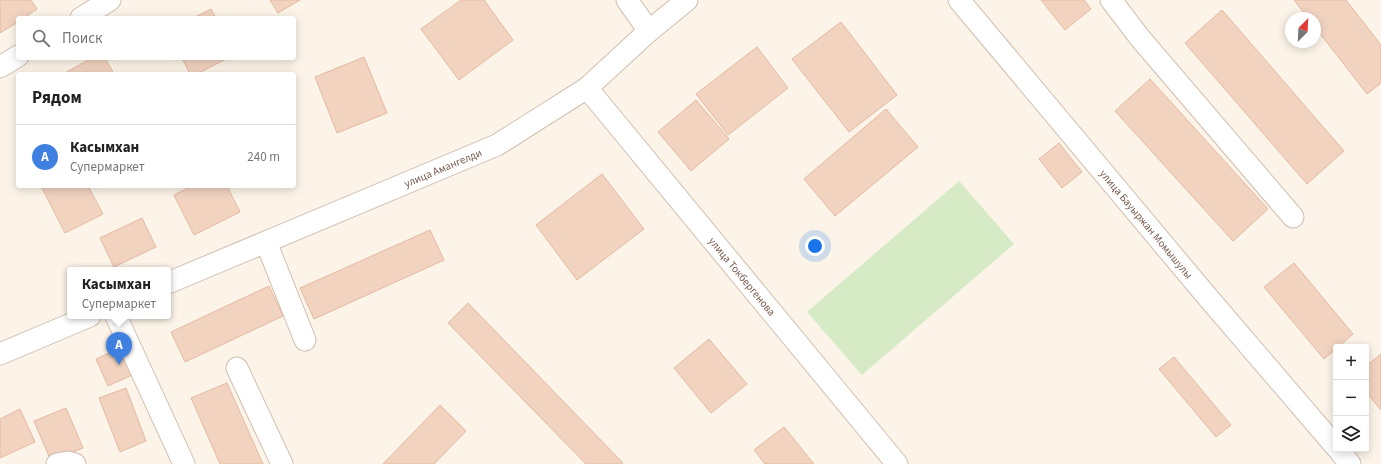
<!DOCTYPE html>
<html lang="ru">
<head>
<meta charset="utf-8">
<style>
  body { margin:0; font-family:"Source Sans 3",sans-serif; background:#f6f6f6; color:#222 }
  .controls { position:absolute; right:12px; bottom:12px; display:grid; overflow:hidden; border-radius:4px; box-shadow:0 2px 10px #0003 }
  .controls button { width:36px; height:36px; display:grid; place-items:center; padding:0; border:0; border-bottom:1px solid #e0e0e0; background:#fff; color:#222; font:20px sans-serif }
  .compass { position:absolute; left:1285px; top:12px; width:36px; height:36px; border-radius:50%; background:#fff; box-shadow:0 2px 10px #0003; rotate:24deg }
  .you { position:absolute; left:815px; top:246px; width:14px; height:14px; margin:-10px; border:3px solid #fff; border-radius:50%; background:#1a73e8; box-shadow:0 0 0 6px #1a73e833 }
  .badge { display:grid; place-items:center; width:26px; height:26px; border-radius:50%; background:#2563eb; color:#fff; font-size:13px; font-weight:700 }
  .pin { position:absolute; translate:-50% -33px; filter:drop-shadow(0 1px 2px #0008) }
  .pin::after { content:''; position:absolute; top:21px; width:14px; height:12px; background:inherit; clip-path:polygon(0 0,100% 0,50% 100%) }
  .popup { position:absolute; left:67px; top:267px; width:104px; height:52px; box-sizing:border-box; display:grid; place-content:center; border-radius:4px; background:#fff; filter:drop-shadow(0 1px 3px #0005); font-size:13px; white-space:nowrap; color:#767676 }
  .popup b { font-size:15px; color:#222 }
  .popup::after { content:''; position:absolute; left:50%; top:100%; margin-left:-8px; border:8px solid transparent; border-top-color:#fff }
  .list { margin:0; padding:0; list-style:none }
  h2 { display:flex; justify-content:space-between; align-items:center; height:52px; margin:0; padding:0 16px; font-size:17px }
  h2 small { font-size:13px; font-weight:400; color:#767676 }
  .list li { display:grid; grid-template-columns:26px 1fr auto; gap:12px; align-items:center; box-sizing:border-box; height:64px; padding:0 16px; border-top:1px solid #e0e0e0 }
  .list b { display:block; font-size:15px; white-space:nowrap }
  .list p { margin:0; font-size:13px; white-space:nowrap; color:#767676 }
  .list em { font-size:13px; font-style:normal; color:#767676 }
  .icon { flex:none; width:22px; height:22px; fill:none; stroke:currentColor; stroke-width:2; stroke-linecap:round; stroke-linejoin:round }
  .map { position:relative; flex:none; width:1381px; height:464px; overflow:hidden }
  .search { position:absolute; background:#fff; box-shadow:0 2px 10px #0003; left:16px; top:16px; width:280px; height:44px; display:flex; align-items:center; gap:10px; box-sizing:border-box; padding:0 14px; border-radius:4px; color:#767676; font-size:15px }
  .panel { position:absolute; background:#fff; box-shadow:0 2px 10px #0003; left:16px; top:72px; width:280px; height:116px; border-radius:4px }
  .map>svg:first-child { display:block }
  .green { fill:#d6eac6 }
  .building { fill:#f2d3c0; stroke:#e4b9a1 }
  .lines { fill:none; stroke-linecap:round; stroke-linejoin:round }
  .street-casing { stroke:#d1beb0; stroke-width:23 }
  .street { stroke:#fff; stroke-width:21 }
  .labels { text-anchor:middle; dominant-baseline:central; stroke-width:3; stroke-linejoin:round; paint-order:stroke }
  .street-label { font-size:11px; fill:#775a4c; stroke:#fff8ef }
</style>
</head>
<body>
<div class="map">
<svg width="1381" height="464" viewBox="0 0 1381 464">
  <rect width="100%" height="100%" fill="#fcf4e8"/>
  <path class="green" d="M959 181 1014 244 862 375 807 312Z"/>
  <g class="building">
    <path d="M0 0H31L37 9 24 18H18V22L0 33Z"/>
    <path d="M270 0H300L278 13Z"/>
    <path d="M461 0H484L513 40 459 80 421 29Z"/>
    <path d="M1041 0H1084L1091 9 1065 30Z"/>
    <path d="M1294 0H1346L1381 45V83L1367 94 1315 27V18H1308Z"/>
    <path d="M211 9 216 18H193Z"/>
    <path d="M1222 10 1344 151 1307 184 1185 43Z"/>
    <path d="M841 22 897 95 849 132 792 59Z"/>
    <path d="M757 47 788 88 728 135 696 94Z"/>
    <path d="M364 57 387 113 337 133 315 77Z"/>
    <path d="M92 58H105L114 74H63Z"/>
    <path d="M182 58H228L197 74H190Z"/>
    <path d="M1150 79 1268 209 1233 241 1115 111Z"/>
    <path d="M696 100 729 139 691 171 658 132Z"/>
    <path d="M886 109 918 147 835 216 804 179Z"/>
    <path d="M1059 143 1082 172 1062 188 1039 159Z"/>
    <path d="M602 174 644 229 577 280 536 225Z"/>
    <path d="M41 186H88L103 214 65 233Z"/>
    <path d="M192 186H227L240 212 194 235 174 195Z"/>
    <path d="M142 218 156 247 114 267 100 238Z"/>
    <path d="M430 230 444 260 314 319 300 288Z"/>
    <path d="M1294 263 1353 334 1324 359 1264 287Z"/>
    <path d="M269 286 283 316 185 362 171 332Z"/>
    <path d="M468 303 623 463 622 464H586L448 323Z"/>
    <path d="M709 339 747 384 711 413 674 368Z"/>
    <path d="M129 344 141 371 108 386 96 359Z"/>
    <path d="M1381 354V410L1366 392V366Z"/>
    <path d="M1174 357 1231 425 1216 437 1159 369Z"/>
    <path d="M227 383 263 464H220L191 398Z"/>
    <path d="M126 388 146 441 120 452 99 398Z"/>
    <path d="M440 405 466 431 434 464H383Z"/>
    <path d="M66 408 83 448 51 461 34 421Z"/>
    <path d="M20 409 35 442 0 458V419Z"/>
    <path d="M784 427 814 464H765L754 450Z"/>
  </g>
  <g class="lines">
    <defs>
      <g id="street">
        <path d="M627 0 649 31"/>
        <path id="s1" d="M959 0 1205 294 1336 447"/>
        <path d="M1111 0 1140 38 1293 217"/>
        <path d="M81 18 110 0"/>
        <path d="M0 67 18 56"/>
        <path id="s2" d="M587 88 897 464"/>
        <path d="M266 242 305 340"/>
        <path id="s3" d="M168 283 497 145 587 88 649 31 687 0"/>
        <path d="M116 316 184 464"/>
        <path d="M0 354 90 316"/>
        <path d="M237 368 282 464"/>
        <path d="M1338 449 1350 464"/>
        <path d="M57 464 68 462 75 464"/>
      </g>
    </defs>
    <use href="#street" class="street-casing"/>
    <use href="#street" class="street"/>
  </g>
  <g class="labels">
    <g class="street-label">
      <text stroke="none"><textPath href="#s3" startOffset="298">улица Амангелди</textPath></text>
      <text stroke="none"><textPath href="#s1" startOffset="292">улица Бауыржан Момышулы</textPath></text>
      <text stroke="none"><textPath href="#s2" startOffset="244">улица Токбергенова</textPath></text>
    </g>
  </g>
</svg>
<div class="controls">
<button>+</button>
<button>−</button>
<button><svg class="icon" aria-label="layers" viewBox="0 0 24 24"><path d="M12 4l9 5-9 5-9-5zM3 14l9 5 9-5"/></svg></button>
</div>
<svg class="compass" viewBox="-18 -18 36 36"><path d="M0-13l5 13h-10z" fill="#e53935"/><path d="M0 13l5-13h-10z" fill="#767676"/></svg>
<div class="you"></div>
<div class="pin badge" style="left:119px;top:365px;background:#3f7fe0">A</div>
<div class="popup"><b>Касымхан</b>Супермаркет</div>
<div class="search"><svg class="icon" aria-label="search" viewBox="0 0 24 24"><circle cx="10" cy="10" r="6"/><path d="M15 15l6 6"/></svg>Поиск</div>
<section class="panel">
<h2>Рядом<small></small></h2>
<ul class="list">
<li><span class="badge" style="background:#3f7fe0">A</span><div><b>Касымхан</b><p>Супермаркет</p></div><em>240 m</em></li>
</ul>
</section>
</div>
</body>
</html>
